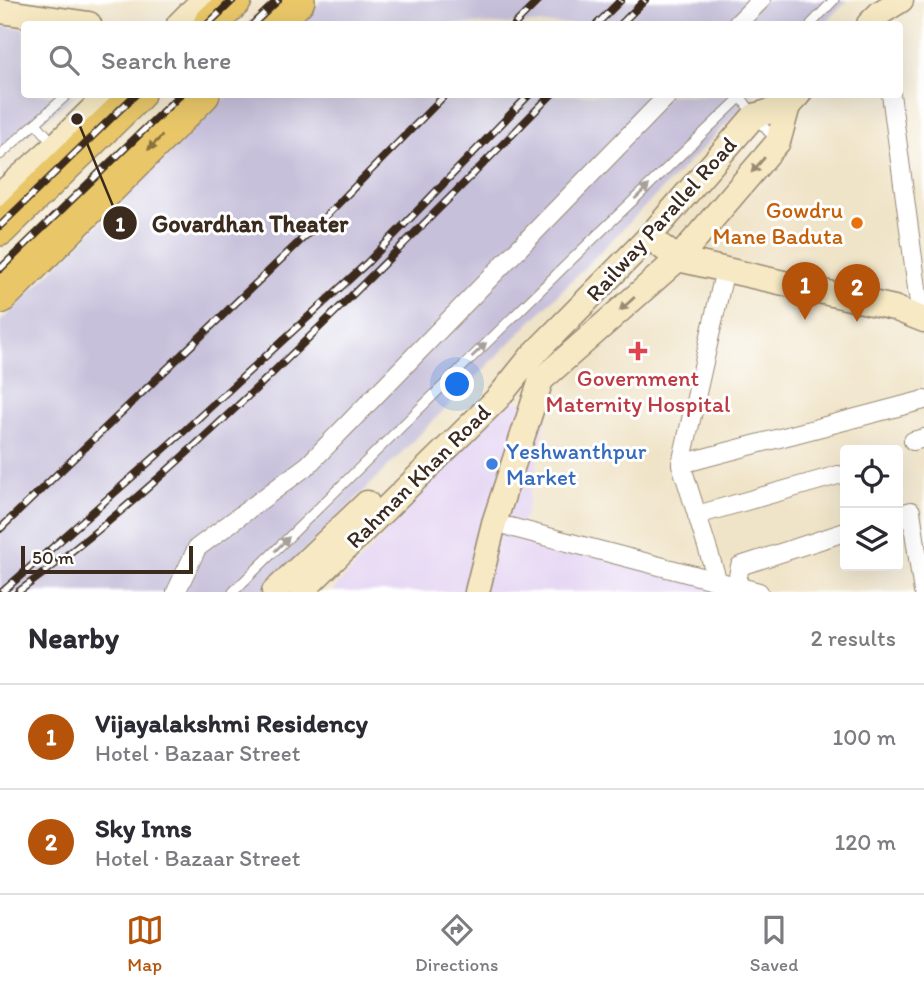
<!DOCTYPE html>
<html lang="en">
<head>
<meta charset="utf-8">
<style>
  body { margin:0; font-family:Itim,sans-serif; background:#f7f7f7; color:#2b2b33 }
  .controls { position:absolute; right:21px; bottom:21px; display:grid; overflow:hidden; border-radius:7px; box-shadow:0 7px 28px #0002 }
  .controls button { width:63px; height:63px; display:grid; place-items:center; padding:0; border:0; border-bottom:2px solid #e1e1e2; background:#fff; color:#2b2b33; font:35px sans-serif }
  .scale { position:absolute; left:21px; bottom:18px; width:172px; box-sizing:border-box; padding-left:7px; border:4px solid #3b2a1e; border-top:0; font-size:19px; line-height:24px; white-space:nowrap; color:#3b2a1e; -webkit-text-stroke:5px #fff; paint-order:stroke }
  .you { position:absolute; left:458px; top:385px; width:24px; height:24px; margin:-18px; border:5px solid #fff; border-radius:50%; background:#1a73e8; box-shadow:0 0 0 10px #1a73e833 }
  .badge { display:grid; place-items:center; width:46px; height:46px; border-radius:50%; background:#b45309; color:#fff; font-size:23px; font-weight:700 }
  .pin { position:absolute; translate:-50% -58px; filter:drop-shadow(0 2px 4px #0008) }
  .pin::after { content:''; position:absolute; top:37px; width:24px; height:21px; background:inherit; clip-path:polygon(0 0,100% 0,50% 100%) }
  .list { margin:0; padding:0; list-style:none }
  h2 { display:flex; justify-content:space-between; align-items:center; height:91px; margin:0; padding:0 28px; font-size:30px }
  h2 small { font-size:23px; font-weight:400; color:#7c7c81 }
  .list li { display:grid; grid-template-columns:46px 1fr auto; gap:21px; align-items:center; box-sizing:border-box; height:105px; padding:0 28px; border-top:2px solid #e1e1e2 }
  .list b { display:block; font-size:26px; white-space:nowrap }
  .list p { margin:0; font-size:23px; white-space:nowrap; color:#7c7c81 }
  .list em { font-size:23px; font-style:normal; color:#7c7c81 }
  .icon { flex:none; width:38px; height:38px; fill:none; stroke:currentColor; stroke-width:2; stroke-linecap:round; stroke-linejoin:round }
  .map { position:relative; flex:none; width:924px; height:592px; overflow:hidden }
  .search { position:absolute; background:#fff; box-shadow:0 7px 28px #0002; left:21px; right:21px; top:21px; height:77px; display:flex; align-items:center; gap:18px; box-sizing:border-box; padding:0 24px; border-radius:7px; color:#7c7c81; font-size:26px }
  .sheet { height:301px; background:#fff }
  nav { display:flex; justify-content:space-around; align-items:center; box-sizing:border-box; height:98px; border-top:2px solid #e1e1e2; background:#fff; font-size:19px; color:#7c7c81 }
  nav a { display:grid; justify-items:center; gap:4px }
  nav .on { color:#b45309 }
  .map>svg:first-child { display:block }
  .built { fill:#e3d3f2 }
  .industrial { fill:#c6c0da }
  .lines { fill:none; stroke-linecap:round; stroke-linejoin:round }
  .lane-casing { stroke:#968773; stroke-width:11 }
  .street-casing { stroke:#968773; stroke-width:20 }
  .secondary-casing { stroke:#968773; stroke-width:27 }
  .highway-casing { stroke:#968773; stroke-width:36 }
  .lane { stroke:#fff; stroke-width:9 }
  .street { stroke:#fff; stroke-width:18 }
  .secondary { stroke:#f6e9c3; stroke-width:24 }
  .highway { stroke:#e9c769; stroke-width:33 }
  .rail-casing { stroke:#3b2a1e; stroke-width:8 }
  .rail { stroke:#fff; stroke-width:5; stroke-dasharray:16; stroke-linecap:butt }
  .oneway { fill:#897140 }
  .oneway2 { fill:#988a70 }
  .oneway3 { fill:#a79f9a }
  .food-dot { fill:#e8710a; stroke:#fff; stroke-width:2.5 }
  .health-dot { fill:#e0444e; stroke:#fff; stroke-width:2.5 }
  .shop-dot { fill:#3f7fe0; stroke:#fff; stroke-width:2.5 }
  .labels { text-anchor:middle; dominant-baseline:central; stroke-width:6; stroke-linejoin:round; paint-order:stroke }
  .food-label { font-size:23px; fill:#c56008; stroke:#fff; text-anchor:end }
  .street-label { font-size:23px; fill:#3b2a1e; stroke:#fff }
  .health-label { font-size:23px; fill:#be3a42; stroke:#fff }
  .shop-label { font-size:23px; fill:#366cbe; stroke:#fff; text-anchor:start }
  .leader { fill:none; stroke:#3b2a1e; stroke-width:2.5 }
  .callout-dot { fill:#3b2a1e; stroke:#fff; stroke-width:2.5 }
  .mark-label { font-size:21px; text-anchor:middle; font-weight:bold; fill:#fff }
  .callout-label { font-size:24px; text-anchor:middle; font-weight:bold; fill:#3b2a1e; stroke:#fff; stroke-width:6; stroke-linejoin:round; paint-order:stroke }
</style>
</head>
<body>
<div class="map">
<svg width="924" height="592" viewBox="0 0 924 592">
  <rect width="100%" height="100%" fill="#fff"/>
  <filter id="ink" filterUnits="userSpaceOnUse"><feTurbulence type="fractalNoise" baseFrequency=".0143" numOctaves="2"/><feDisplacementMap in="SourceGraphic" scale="14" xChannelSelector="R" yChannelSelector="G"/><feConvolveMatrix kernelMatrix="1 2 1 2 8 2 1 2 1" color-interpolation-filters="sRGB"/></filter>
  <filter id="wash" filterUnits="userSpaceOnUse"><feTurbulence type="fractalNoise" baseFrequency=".00686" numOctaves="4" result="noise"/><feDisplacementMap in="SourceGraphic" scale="28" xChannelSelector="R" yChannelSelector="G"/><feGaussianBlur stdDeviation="1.57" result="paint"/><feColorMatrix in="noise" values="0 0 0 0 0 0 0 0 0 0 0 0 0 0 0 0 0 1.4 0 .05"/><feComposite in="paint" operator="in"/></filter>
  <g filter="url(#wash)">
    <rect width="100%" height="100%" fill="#f0e4c8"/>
    <path class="built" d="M508 398 548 411 525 517 513 535 725 588 724 592H332Z"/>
    <g class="industrial">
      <path d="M322 0H848L824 24H298Z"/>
      <path d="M0 26 24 28V94L75 95 0 157Z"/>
      <path d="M228 95H755L264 592H0V322Z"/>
    </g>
  </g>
  <g filter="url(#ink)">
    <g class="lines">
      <defs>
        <g id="lane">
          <path d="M811 24 834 0"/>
          <path d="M741 97 754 116 775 139"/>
          <path d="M36 123 53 143"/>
          <path d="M0 155 68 94"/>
          <path d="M233 592 565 266 744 94"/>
        </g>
        <g id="street">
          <path d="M737 24 761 0"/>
          <path d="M891 94 921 318"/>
          <path d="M913 441 924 438"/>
          <path d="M681 464 924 400"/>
          <path d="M697 515 838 475"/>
          <path d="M898 515 911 511 923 592"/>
          <path d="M510 527 759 592"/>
          <path d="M718 582 681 464 725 269"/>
          <path d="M176 592 197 548 308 465 669 94"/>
          <path d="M735 592 740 566 845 532"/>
        </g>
        <g id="secondary">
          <path d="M0 11 89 24"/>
          <path d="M179 24 203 0"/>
          <path d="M869 24 880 13 901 0"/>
          <path d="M0 195 55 146 108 94"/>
          <path d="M649 237 678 259 894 308 924 320"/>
          <path d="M274 592 367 503"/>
          <path d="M301 592 498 398 531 357 649 237 754 116 788 106 799 94"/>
          <path d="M477 592 494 523 541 380 678 259 778 142 788 106"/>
        </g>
        <g id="highway">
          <path d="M210 24 235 0"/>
          <path d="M274 24 298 0"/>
          <path d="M0 229 138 94"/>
          <path d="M0 297 203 94"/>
        </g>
      </defs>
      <use href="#lane" class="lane-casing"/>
      <use href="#street" class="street-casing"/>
      <use href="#secondary" class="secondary-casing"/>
      <use href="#highway" class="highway-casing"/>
      <use href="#lane" class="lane"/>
      <use href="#street" class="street"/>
      <use href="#secondary" class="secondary"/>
      <use href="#highway" class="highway"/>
      <defs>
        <g id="rail">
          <path d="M208 24 233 0"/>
          <path d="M253 24 278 0"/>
          <path d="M515 24 539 0"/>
          <path d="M597 24 621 0"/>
          <path d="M621 24 645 0"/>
          <path d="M0 226 136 94"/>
          <path d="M0 269 181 94"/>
          <path d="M0 529 322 220 446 94"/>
          <path d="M2 592 182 433 367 263 530 94"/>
          <path d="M18 592C105 529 185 456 263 382 361 288 457 191 552 94"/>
        </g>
      </defs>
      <use href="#rail" class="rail-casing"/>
      <use href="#rail" class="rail"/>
    </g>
    <defs><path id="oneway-solid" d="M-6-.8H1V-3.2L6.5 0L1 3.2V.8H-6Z" transform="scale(1.75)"/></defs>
    <use class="oneway" href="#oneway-solid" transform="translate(155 143) rotate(135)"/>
    <g class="oneway2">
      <use href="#oneway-solid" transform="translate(758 165) rotate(131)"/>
      <use href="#oneway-solid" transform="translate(627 304) rotate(138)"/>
    </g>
    <g class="oneway3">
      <use href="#oneway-solid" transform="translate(642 192) rotate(-44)"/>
      <use href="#oneway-solid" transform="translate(479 350) rotate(-44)"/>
      <use href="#oneway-solid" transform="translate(282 544) rotate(-45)"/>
    </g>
  </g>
  <circle class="food-dot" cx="857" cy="223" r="7"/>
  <path class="health-dot" d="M634.5 340.5h7v7h7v7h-7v7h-7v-7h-7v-7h7z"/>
  <circle class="shop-dot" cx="492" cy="464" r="7"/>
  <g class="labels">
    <g class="food-label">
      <text x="843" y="210">Gowdru<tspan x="843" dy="26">Mane Baduta</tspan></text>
    </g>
    <g class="street-label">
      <text transform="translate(661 219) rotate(-48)">Railway Parallel Road</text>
      <text transform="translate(418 476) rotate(-45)">Rahman Khan Road</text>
    </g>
    <g class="health-label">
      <text x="638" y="378">Government<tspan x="638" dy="26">Maternity Hospital</tspan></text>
    </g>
    <g class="shop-label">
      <text x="506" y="451">Yeshwanthpur<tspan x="506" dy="26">Market</tspan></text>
    </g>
  </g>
  <path class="leader" d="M77 119L120 223"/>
  <g class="callout-dot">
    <circle cx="77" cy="119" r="7"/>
    <circle cx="120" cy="223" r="18"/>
  </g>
  <g class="mark-label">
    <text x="120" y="231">1</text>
  </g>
  <g class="callout-label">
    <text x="250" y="232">Govardhan Theater</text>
  </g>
</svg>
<div class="controls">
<button><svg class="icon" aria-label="locate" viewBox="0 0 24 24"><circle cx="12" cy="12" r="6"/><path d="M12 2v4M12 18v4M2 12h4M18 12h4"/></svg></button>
<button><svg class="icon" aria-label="layers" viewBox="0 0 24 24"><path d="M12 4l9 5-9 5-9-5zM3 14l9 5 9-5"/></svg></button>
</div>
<div class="scale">50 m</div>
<div class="you"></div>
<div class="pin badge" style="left:805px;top:320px">1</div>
<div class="pin badge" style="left:857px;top:322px">2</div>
<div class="search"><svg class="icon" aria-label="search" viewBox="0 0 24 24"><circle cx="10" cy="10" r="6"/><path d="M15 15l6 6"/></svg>Search here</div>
</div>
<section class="sheet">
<h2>Nearby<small>2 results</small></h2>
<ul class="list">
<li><span class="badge">1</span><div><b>Vijayalakshmi Residency</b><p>Hotel · Bazaar Street</p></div><em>100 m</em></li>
<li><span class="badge">2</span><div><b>Sky Inns</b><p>Hotel · Bazaar Street</p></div><em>120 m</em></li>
</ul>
</section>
<nav>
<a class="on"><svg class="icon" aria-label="map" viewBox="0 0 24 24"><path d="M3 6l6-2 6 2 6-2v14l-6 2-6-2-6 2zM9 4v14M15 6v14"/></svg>Map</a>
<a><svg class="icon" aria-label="directions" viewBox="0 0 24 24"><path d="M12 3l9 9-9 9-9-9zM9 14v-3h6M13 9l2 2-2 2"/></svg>Directions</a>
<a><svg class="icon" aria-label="saved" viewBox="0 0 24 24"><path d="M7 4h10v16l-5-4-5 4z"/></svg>Saved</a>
</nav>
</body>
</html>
